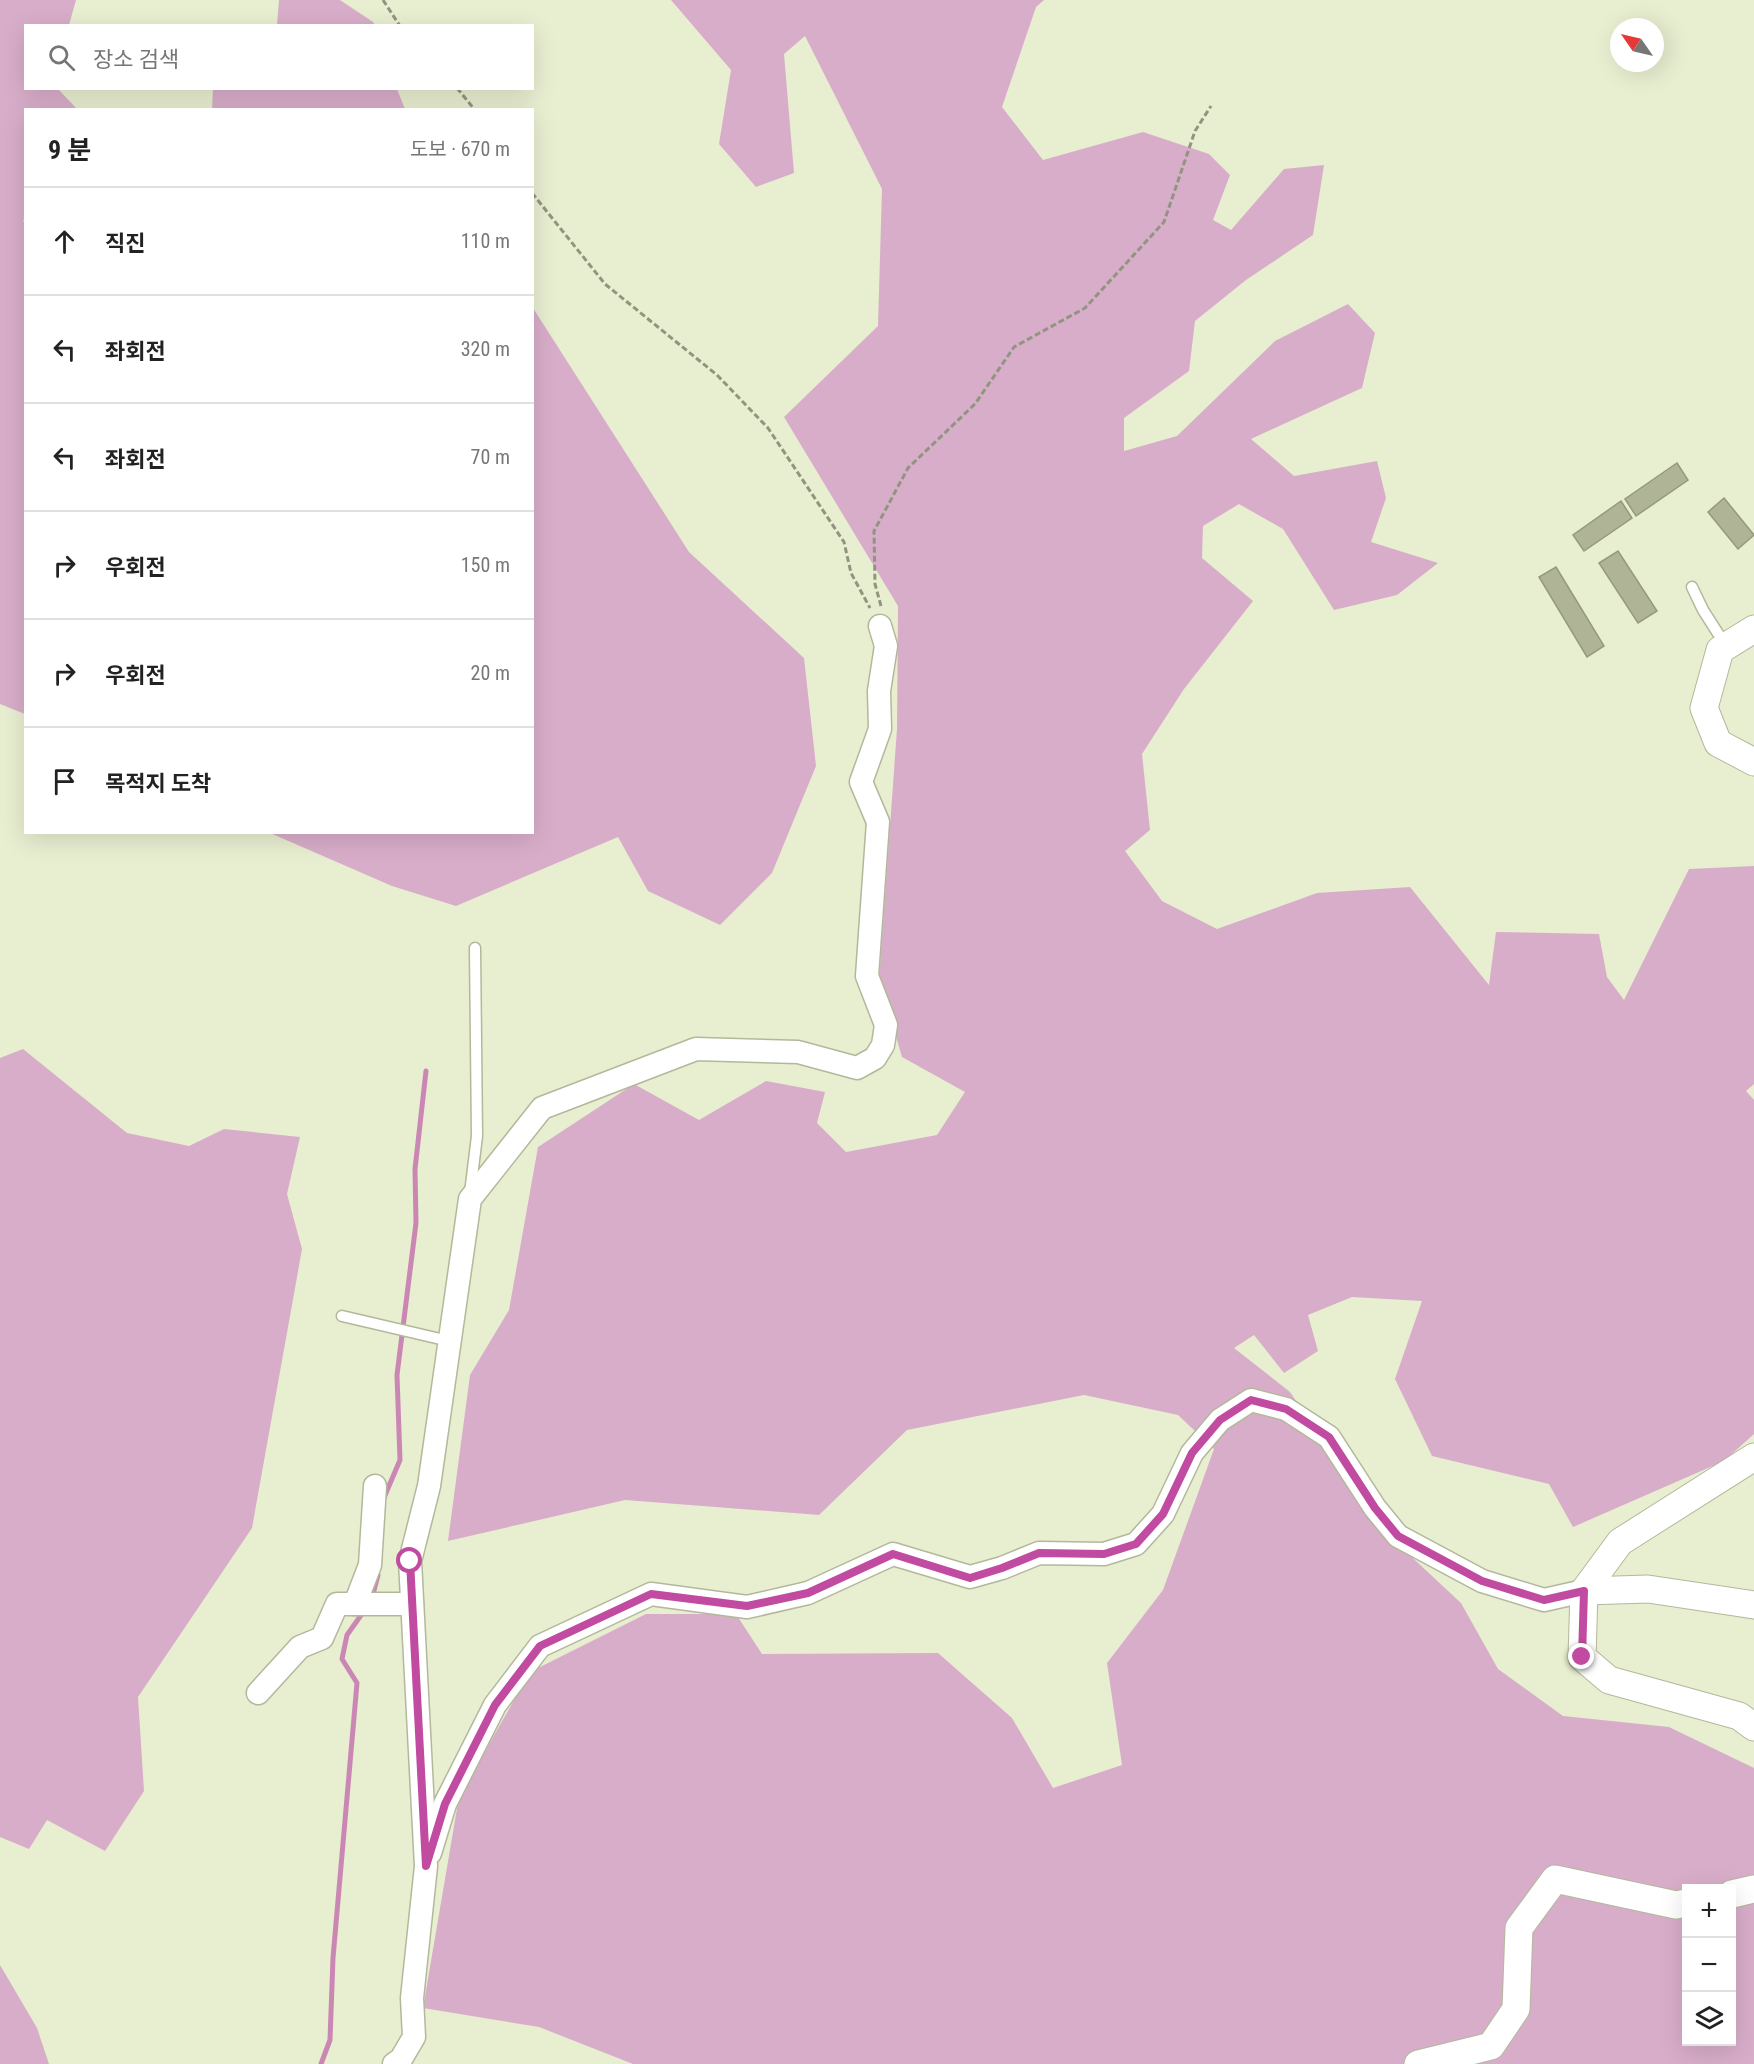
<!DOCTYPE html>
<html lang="ko">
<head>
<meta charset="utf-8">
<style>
  body { margin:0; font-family:"Roboto Condensed","Noto Sans KR",sans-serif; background:#f2f2f2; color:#222 }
  .controls { position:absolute; right:18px; bottom:18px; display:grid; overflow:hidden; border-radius:0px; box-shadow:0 6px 24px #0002 }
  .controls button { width:54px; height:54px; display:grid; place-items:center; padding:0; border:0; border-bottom:2px solid #e0e0e0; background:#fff; color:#222; font:30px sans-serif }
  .compass { position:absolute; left:1610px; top:18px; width:54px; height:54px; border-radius:50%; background:#fff; box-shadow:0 6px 24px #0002; rotate:304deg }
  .stop { position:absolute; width:18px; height:18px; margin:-14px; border:4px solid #c14ba1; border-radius:50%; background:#fff }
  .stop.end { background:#c14ba1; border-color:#fff; box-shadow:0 2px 6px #0008 }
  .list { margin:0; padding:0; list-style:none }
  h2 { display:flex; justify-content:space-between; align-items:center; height:78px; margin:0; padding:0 24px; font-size:26px }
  h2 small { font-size:20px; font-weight:400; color:#767676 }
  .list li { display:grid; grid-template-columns:39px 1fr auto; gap:18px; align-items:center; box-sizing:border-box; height:108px; padding:0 24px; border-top:2px solid #e0e0e0 }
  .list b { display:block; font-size:22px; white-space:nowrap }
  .list em { font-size:20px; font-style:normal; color:#767676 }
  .icon { flex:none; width:33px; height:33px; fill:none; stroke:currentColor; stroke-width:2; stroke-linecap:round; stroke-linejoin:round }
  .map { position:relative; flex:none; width:1754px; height:2064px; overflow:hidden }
  .search { position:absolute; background:#fff; box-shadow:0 6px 24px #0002; left:24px; top:24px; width:510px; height:66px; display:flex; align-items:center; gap:15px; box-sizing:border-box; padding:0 21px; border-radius:0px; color:#767676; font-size:22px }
  .panel { position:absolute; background:#fff; box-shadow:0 6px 24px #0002; left:24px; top:108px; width:510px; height:726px; border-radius:0px }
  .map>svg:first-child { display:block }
  .green { fill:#d8adc9; fill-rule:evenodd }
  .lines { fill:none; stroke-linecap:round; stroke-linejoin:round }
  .stream { stroke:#cb87b4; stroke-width:5 }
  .building { fill:#afb497; stroke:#95997e; stroke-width:1.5 }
  .service-casing { stroke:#b3b89b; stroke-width:13 }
  .minor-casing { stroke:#b3b89b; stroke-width:25 }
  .tertiary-casing { stroke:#b3b89b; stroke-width:29 }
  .path { stroke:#919580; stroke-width:3; stroke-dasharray:6 3; stroke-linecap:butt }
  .service { stroke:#fff; stroke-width:10 }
  .minor { stroke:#fff; stroke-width:22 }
  .tertiary { stroke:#fff; stroke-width:27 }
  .route { stroke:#c14ba1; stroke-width:8 }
</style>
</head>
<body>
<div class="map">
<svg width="1754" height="2064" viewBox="0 0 1754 2064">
  <rect width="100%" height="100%" fill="#e8eed0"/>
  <g class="green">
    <path d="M0 0H76L69 25 26 26V88L58 89 77 109 26 110V217L23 221 26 223 25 714 0 704Z"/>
    <path d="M279 0H340L373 22 375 25H277Z"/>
    <path d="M671 0H1044L1036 7 1002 107 1043 160 1143 132 1209 154 1230 175 1213 220 1231 230 1284 169 1324 165 1313 235 1246 280 1195 321 1189 371 1124 418V451L1177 436 1275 341 1348 304 1375 333 1362 388 1251 439 1294 476 1377 461 1386 498 1371 542 1438 563 1397 595 1334 610 1283 529 1239 504 1203 526 1202 558 1253 601 1184 689 1142 754 1150 830 1125 851 1162 901 1217 929 1317 893 1410 887 1489 985 1496 932 1599 934 1607 977 1624 1000 1689 869 1754 866V1084L1746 1091 1754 1100V1434L1724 1461 1573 1527 1549 1484 1432 1456 1395 1379 1422 1301 1352 1297 1308 1315 1318 1351 1284 1373 1254 1335 1234 1348 1290 1392 1388 1535 1461 1603 1498 1669 1563 1716 1669 1727 1754 1768V2064H633L539 2027 423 2008 459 1797 530 1672 646 1614H736L762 1654 938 1653 1012 1718 1053 1788 1122 1765 1107 1663 1163 1590 1214 1449 1178 1415 1084 1395 907 1430 819 1515 625 1500 448 1541 470 1375 509 1310 538 1147 634 1084 699 1120 766 1081 825 1092 817 1123 846 1152 937 1135 965 1092 902 1057 879 979 897 729 898 606 784 417 878 326 882 189 805 36 784 54 794 173 756 187 719 144 731 70ZM1686 1888H1732V2042H1686Z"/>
    <path d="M213 88 397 89 405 109H212Z"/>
    <path d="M533 308 689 552 804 658 816 766 772 873 720 925 648 891 618 837 456 906 392 886 270 833 532 832Z"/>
    <path d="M23 1049 127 1133 189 1146 224 1129 300 1137 287 1194 302 1249 252 1528 138 1697 144 1791 105 1851 47 1820 29 1849 0 1837V1058Z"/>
    <path d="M0 1965 37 2028 49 2064H0Z"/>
  </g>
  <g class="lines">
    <g class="stream">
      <path d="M383 1500 400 1460 397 1375 416 1223 415 1169 426 1071"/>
      <path d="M372 1598 378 1575"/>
      <path d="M321 2064 330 2040 333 1958 357 1683 342 1659 347 1635 364 1611"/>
    </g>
  </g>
  <g class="building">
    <path d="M1677 463 1688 480 1636 516 1625 499Z"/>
    <path d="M1724 498 1754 535 1738 549 1708 512Z"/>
    <path d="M1621 501 1632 518 1584 551 1573 535Z"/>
    <path d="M1618 551 1657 611 1638 623 1599 563Z"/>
    <path d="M1556 567 1604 646 1587 657 1539 577Z"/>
  </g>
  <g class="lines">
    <defs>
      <g id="service">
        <path d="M1692 587 1703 610 1726 646"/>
        <path d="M470 1193 477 1136 475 948"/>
        <path d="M342 1316 449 1341"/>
      </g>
      <g id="minor">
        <path d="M355 1604 370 1565 375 1486"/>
        <path d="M258 1693 300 1647 322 1638 337 1604H412"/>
        <path d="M430 1853 445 1804 495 1705 540 1646 651 1594 747 1607 808 1593 893 1554 970 1577 1002 1568 1039 1553 1104 1554 1136 1544 1163 1514 1192 1453 1220 1420 1251 1400 1286 1409 1329 1437 1375 1508 1398 1536 1482 1581 1544 1600 1584 1591"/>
        <path d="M394 2064 401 2059 414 2037 412 1998 426 1866 410 1561 429 1486 470 1199 542 1108 696 1049 798 1052 857 1068 875 1058 883 1045 886 1025 867 976 878 822 861 782 880 729 879 691 886 646 880 626"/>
      </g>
      <g id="tertiary">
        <path d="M1754 629 1720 650 1704 708 1718 743 1754 762"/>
        <path d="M1754 1457 1620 1542 1584 1591 1582 1657 1609 1680 1739 1716 1754 1727"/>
        <path d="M1584 1591 1648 1589 1754 1605"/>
        <path d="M1732 1894 1754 1889"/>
        <path d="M1418 2064 1491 2046 1516 2009 1519 1928 1555 1879 1676 1905 1686 1903"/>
      </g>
    </defs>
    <use href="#service" class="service-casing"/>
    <use href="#minor" class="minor-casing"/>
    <use href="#tertiary" class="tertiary-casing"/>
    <g class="path">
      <path d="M383 0 400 26"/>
      <path d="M457 88 475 110"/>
      <path d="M532 193 605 284 717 375 768 428 844 542 851 573 870 608"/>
      <path d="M881 606 875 584 874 531 908 468 975 404 1014 347 1085 308 1164 222 1195 131 1211 106"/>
    </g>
    <use href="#service" class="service"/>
    <use href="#minor" class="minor"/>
    <use href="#tertiary" class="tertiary"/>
  </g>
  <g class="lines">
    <path class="route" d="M410 1561 426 1866 445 1804 495 1705 540 1646 651 1594 747 1606 808 1593 893 1554 970 1578 1002 1568 1039 1553 1104 1554 1136 1544 1163 1514 1192 1453 1220 1420 1251 1400 1286 1409 1329 1437 1375 1508 1398 1536 1482 1581 1544 1600 1584 1591 1582 1657"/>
  </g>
</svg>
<div class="controls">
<button>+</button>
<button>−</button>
<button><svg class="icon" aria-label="layers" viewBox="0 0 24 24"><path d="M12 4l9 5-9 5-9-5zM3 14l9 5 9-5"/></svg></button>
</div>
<svg class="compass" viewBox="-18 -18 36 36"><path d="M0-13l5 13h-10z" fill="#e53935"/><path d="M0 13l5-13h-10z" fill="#767676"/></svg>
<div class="stop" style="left:410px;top:1561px"></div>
<div class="stop end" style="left:1582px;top:1657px"></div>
<div class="search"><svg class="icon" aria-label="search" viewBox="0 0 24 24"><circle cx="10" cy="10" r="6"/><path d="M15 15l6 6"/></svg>장소 검색</div>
<section class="panel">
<h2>9 분<small>도보 · 670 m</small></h2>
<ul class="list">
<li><svg class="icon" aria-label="ahead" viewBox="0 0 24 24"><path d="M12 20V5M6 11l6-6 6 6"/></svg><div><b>직진</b></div><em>110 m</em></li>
<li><svg class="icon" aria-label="left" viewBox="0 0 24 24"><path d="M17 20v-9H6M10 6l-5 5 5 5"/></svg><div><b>좌회전</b></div><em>320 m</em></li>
<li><svg class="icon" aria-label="left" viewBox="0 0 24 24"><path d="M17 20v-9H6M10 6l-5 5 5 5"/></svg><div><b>좌회전</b></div><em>70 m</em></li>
<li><svg class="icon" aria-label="right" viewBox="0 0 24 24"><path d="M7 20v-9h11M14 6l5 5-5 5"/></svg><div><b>우회전</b></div><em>150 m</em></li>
<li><svg class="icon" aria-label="right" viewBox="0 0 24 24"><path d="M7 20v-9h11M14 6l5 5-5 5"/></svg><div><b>우회전</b></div><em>20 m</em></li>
<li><svg class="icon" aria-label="arrive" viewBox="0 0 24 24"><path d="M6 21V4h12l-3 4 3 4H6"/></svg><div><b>목적지 도착</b></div></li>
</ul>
</section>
</div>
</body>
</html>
